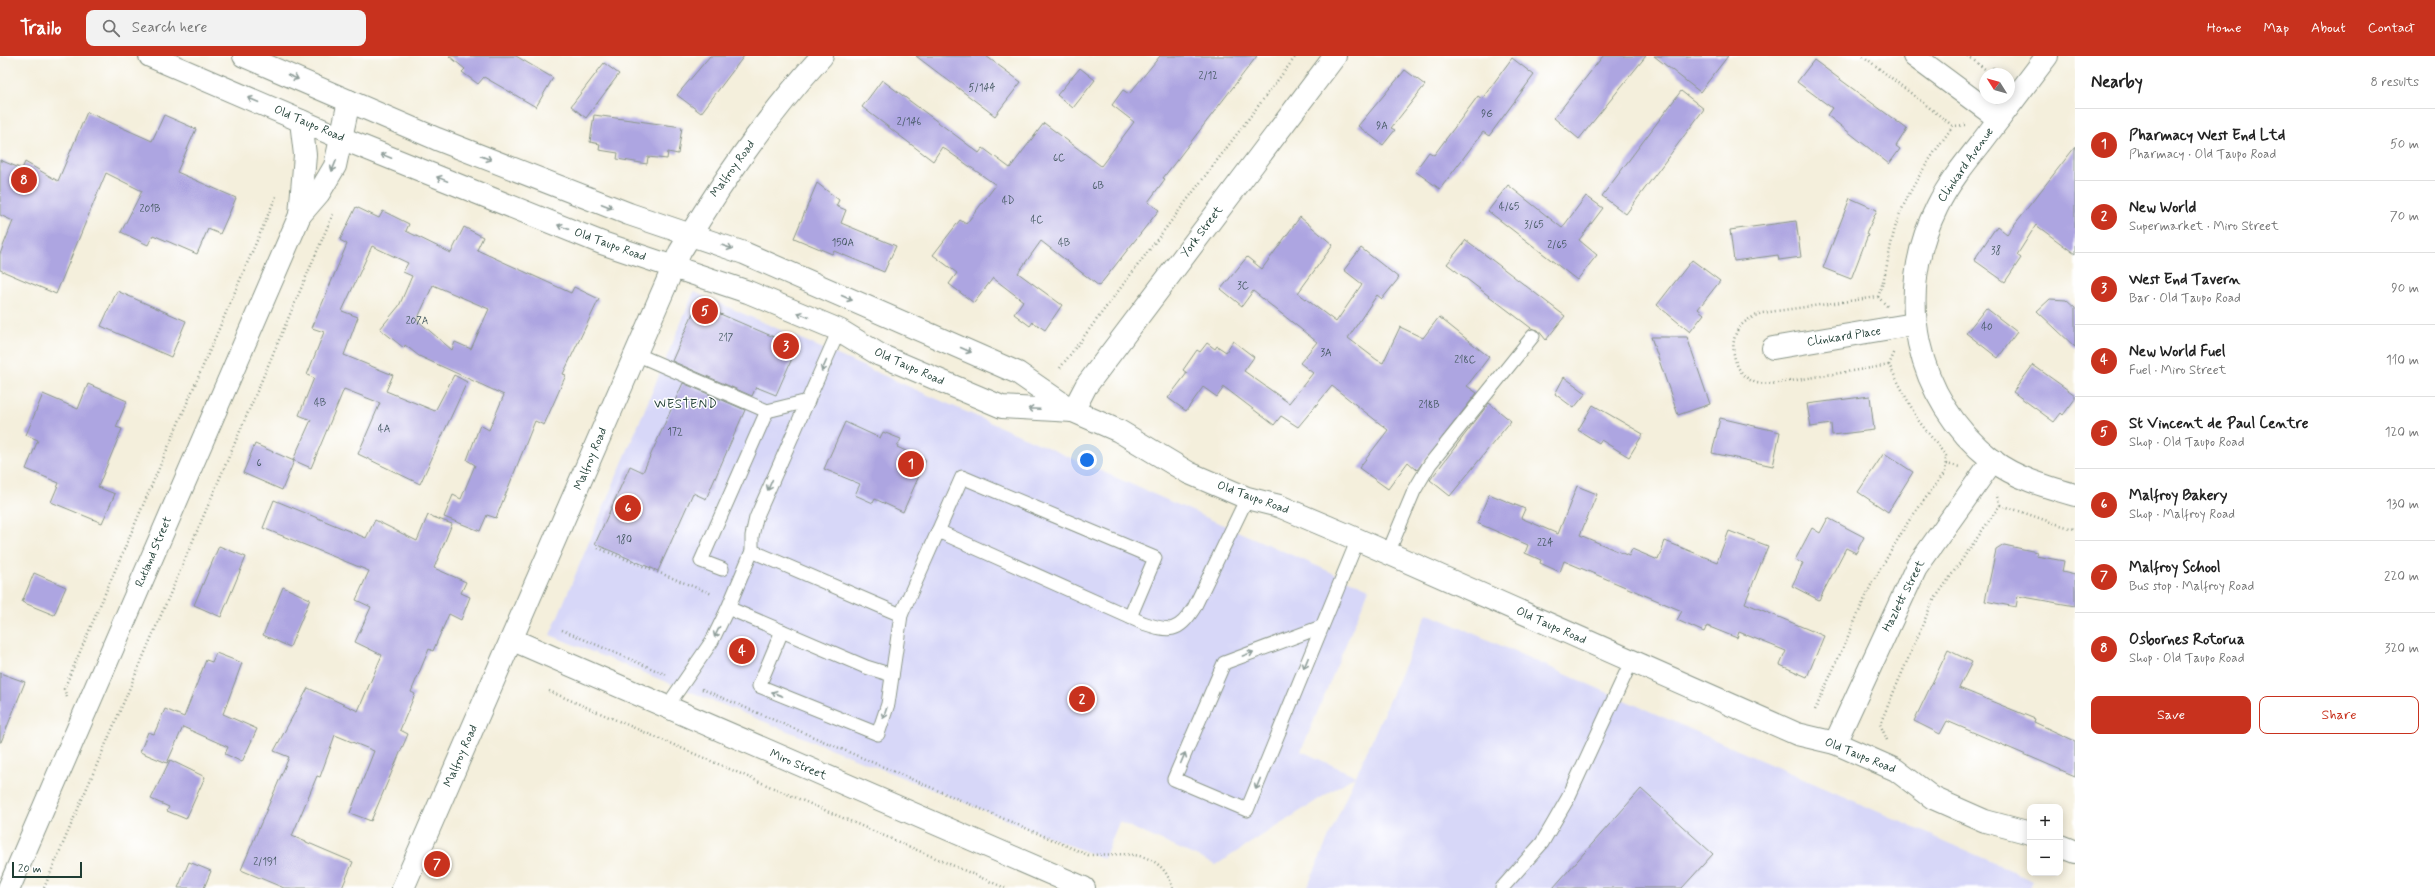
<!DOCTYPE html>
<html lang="en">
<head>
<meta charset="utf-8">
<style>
  body { margin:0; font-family:Mynerve,sans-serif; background:#f2f2f2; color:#222 }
  .controls { position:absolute; right:12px; bottom:12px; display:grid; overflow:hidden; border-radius:8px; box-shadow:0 2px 10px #0003 }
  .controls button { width:36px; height:36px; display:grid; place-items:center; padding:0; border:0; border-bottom:1px solid #e0e0e0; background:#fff; color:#222; font:20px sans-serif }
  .compass { position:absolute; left:1979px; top:12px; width:36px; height:36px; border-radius:50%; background:#fff; box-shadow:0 2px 10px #0003; rotate:307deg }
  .scale { position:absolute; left:12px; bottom:10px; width:70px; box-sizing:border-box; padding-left:4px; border:2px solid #1f3d34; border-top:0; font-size:11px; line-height:14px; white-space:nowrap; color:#1f3d34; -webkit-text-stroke:3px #fff; paint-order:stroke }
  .you { position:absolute; left:1087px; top:404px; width:14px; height:14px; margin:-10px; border:3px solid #fff; border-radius:50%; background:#1a73e8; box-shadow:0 0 0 6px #1a73e833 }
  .badge { display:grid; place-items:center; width:26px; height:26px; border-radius:50%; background:#c8321e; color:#fff; font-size:13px; font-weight:700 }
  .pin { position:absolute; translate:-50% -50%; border:2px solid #fff; box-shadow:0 1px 4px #0006 }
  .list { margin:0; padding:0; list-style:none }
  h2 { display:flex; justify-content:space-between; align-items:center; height:52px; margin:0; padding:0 16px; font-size:17px }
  h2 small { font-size:13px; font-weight:400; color:#767676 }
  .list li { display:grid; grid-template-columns:26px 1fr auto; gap:12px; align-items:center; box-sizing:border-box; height:72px; padding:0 16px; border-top:1px solid #e0e0e0 }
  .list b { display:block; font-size:15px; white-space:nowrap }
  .list p { margin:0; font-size:13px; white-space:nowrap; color:#767676 }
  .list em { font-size:13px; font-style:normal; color:#767676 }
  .actions { display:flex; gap:8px; padding:12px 16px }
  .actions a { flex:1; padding:9px 0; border:1px solid #c8321e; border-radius:8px; text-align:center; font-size:14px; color:#c8321e }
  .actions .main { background:#c8321e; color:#fff }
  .icon { flex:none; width:22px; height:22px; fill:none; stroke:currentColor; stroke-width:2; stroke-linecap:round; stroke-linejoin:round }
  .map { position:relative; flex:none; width:2075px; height:832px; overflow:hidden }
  header { display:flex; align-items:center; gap:24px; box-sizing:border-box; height:56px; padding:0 20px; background:#c8321e; color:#fff }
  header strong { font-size:19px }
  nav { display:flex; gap:22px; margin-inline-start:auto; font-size:14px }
  .search { width:280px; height:36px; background:#f2f2f2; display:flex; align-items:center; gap:10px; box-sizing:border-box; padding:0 14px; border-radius:8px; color:#767676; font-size:15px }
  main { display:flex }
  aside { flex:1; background:#fff }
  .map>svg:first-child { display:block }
  .built { fill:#d7d7f8 }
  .building { fill:#ada5e1; fill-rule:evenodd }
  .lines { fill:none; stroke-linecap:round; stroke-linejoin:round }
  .lane-casing { stroke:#8a9688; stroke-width:15 }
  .street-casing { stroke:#8a9688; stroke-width:24 }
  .secondary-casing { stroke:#8a9688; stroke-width:24 }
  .highway-casing { stroke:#8a9688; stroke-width:24 }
  .path { stroke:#8a9688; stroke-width:2.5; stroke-dasharray:1 3; stroke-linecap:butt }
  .lane { stroke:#fff; stroke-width:13 }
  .street { stroke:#fff; stroke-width:22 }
  .secondary { stroke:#fff; stroke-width:22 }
  .highway { stroke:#fff; stroke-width:22 }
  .oneway { stroke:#8f9e9a }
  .labels { text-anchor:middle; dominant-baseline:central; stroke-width:3; stroke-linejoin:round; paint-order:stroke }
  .number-label { font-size:10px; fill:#42575f }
  .street-label { font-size:12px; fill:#1f3d34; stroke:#fff }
  .neighbourhood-label { font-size:13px; letter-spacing:1px; fill:#1f3d34; stroke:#fff }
</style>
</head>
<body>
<header>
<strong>Trailo</strong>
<div class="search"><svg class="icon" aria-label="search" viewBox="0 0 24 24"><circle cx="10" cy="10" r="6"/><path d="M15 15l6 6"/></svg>Search here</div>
<nav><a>Home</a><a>Map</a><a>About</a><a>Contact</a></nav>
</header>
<main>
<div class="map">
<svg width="2075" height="832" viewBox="0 0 2075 832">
  <rect width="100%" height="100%" fill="#fff"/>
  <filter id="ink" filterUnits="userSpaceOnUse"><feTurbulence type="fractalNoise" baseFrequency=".025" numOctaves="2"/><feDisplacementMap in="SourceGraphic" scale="8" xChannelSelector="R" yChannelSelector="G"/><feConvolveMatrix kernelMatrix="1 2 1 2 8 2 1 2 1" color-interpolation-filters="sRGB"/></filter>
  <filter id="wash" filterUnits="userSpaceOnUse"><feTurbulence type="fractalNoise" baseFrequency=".012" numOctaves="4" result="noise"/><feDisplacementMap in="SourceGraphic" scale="16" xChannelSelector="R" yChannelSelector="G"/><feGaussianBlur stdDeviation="0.9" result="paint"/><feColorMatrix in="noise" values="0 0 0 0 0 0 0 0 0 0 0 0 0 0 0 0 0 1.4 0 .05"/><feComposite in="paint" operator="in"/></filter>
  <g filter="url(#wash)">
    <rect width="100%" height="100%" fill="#f4efdc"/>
    <path class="built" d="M694 236 1369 533 1301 695 1356 720 1427 557 2033 824 2030 832H1307L1355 720 1216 809 1119 766 1104 803 550 579Z"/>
    <g id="blocks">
      <g class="building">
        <path d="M449 0H516L553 22 536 51 484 21 478 28 462 16 465 13Z"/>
        <path d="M710 0H744L701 57 677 39Z"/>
        <path d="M916 0H986L1021 26 995 60Z"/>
        <path d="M1160 0H1257L1163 122 1165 123 1148 146 1159 154 1099 230 1041 185 1018 217 1062 249 1045 274 1033 266 1030 270 1014 258 1023 245 993 222 974 247 949 228 957 217 933 199 960 164 966 168 996 129 942 91 933 105 862 51 882 24 979 97 983 92 1010 112 1044 67 1101 110 1134 66 1112 49 1123 34 1129 38Z"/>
        <path d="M1603 0H1646L1579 83 1554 62Z"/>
        <path d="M1654 0H1728L1700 36Z"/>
        <path d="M1512 2 1534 19 1489 80 1483 76 1440 133 1415 115 1429 96 1434 99 1478 40 1482 43Z"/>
        <path d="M1814 4 1907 73 1896 90 1900 93 1889 108 1827 59 1832 52 1797 26Z"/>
        <path d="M604 7 619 18 586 62 571 50Z"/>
        <path d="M1080 12 1095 24 1073 52 1057 39Z"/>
        <path d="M1405 14 1425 29 1391 72 1395 74 1383 89 1358 70Z"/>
        <path d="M1681 35 1704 53 1626 158 1602 140Z"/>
        <path d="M87 56 152 85 164 59 196 73 177 116 236 142 220 178 208 173 197 198 153 179 148 189 121 176 142 135 106 117 56 238 0 214V198L13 165 0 159V104L22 113 25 106 58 125Z"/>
        <path d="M594 59 682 71 678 98 668 96 667 103 648 101 647 108 617 103 618 97 599 94 600 88 590 86Z"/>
        <path d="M2075 91V198L2036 169 2017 199 2021 202 2005 226 1974 204 1997 170 2007 178Z"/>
        <path d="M817 127 839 144 836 150 846 154 841 167 896 190 884 216 834 195 832 198 794 182Z"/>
        <path d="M1508 129 1562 172 1586 140 1603 152 1579 184 1597 199 1577 224 1488 155Z"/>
        <path d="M1850 142 1877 154 1866 178 1868 179 1851 223 1823 212Z"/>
        <path d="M356 151 379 162 383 155 409 168 406 175 451 197 464 171 483 181 477 194 571 237 574 231 599 243 563 318 566 319 544 369 535 365 496 462 487 459 480 475 444 461 453 439 461 443 475 409 467 404 480 369 489 374 504 339 419 300 405 289 404 292 380 273 399 250 412 220 403 216 408 207 372 190 342 255 358 261 344 299 393 319 386 335 435 355 454 319 467 326 420 428 358 398 380 347 344 333 311 412 293 404 311 364 299 359 314 322 307 319 324 276 312 272 347 188 340 184ZM433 229 489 253 471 293 455 286 452 294 417 264Z"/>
        <path d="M1300 161 1333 189 1298 237 1336 266 1362 228 1344 214 1361 192 1399 222 1382 243 1377 239 1348 282 1377 304 1383 307 1400 271 1423 282 1439 261 1489 301 1467 330 1477 337 1417 414 1408 406 1388 433 1359 412 1388 374 1332 330 1298 371 1281 360 1274 369 1224 331 1217 341 1203 331 1186 355 1168 342 1187 317 1183 314 1197 294 1200 296 1207 287 1215 293 1217 290 1226 296 1233 285 1254 301 1244 315 1289 347 1313 317 1300 307 1317 286 1253 235 1242 250 1221 233 1247 201 1262 213Z"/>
        <path d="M1796 165 1801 201 1779 204 1778 199 1734 205 1730 174Z"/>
        <path d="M1466 184 1565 260 1546 284 1538 274 1531 272 1447 208Z"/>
        <path d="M1692 204 1720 225 1698 253 1704 258 1690 276 1657 249Z"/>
        <path d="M117 235 186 265 171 301 101 270Z"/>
        <path d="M2050 243 2066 244 2075 252V291L2037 255Z"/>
        <path d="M697 248 797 291 776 339 756 331 752 340 672 305Z"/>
        <path d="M1986 252 2017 276 1998 302 1966 277Z"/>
        <path d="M1651 281H1687L1710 348 1678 359Z"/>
        <path d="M2033 309 2075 339V343L2063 359 2061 357 2054 366 2013 336Z"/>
        <path d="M1564 321 1586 337 1574 352 1555 338Z"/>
        <path d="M683 327 745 354 706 443 693 437 658 515 595 488 630 410 643 416Z"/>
        <path d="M88 328 127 345 116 371 122 373 98 431 115 438 102 467 51 446 59 427 26 413 38 384 26 379 43 338 78 353Z"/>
        <path d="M1870 340 1874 374 1832 379 1831 368 1811 371 1807 348Z"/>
        <path d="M1489 347 1511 365 1450 440 1430 424Z"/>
        <path d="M1593 349 1643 378 1629 401 1601 384 1599 387 1578 374Z"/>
        <path d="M1720 362 1780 376 1773 410 1712 397Z"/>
        <path d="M845 366 880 382 883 376 901 383 897 391 926 404 903 456 875 443 873 447 855 439 860 428 824 413Z"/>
        <path d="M255 388 294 405 282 434 243 417Z"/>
        <path d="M1884 397 1913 416 1888 456 1858 436Z"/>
        <path d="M1577 430 1597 438 1580 479 1629 500 1632 493 1658 504 1665 485 1717 506 1729 475 1768 490 1745 547 1824 580 1807 621 1780 609 1786 595 1739 576 1737 582 1707 570 1704 576 1677 564 1682 555 1564 505 1560 516 1540 507 1541 504 1525 497 1528 489 1477 467 1489 438 1525 453 1521 462 1558 478Z"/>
        <path d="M274 444 366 482 375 464 417 485 428 459 452 468 434 512 466 526 461 537 470 541 461 564 449 558 433 595 429 593 411 636 415 638 400 674 408 678 371 765 350 757 374 695 335 679 320 721 317 720 292 780 353 806 342 832H284L241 814 289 701 274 695 308 632 358 655 382 599 355 586 371 551 356 544 369 515 263 472Z"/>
        <path d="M1828 462 1864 481 1856 497 1846 492 1819 544 1792 530 1803 507 1795 504 1812 472 1820 477Z"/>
        <path d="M2004 489 2037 496 2036 500 2064 505 2062 516 2075 519V550L2018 540 2016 551 1985 545 1996 494Z"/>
        <path d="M219 490 246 501 221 561 194 549Z"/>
        <path d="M34 517 66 531 54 559 22 546Z"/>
        <path d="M283 531 310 543 290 591 263 579Z"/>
        <path d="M1948 594 1972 606 1959 632 2035 663 2034 666 2075 685V720L1947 665 1940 678 1914 665Z"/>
        <path d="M216 597 242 607 223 658 257 673 242 706 225 698 228 691 183 671 167 707 140 696 148 676 154 678 165 653 184 661 206 604 212 606Z"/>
        <path d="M0 617 25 626 1 686H0Z"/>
        <path d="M170 704 205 721 186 763 167 755 169 751 151 743Z"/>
        <path d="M1641 733 1713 798 1682 832H1553Z"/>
        <path d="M189 806 211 815 204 832H178Z"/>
      </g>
    </g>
  </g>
  <g filter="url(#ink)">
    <use href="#blocks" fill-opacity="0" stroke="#8a9688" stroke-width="1"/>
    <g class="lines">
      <defs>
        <g id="lane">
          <path d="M636 298 767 355 808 345"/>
          <path d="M938 475 1143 567C1170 576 1178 577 1194 552L1247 442"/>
          <path d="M752 495 901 559"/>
          <path d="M1388 497 1414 435 1430 408 1533 280"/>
          <path d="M722 513 701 505 767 355"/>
          <path d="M728 552 866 611 892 619"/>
          <path d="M1321 571 1224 607 1174 723 1247 754 1358 483"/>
          <path d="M782 575 759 630 878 678 888 648 901 559 962 421 1155 502 1130 561"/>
          <path d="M666 652 712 585 728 552 752 495V480L756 462 839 274"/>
          <path d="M1502 832 1542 787 1568 742 1631 606"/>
        </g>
        <g id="street">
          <path d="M1914 0 1999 63"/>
          <path d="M2047 0C2025 29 2003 58 1981 87 1965 107 1948 128 1937 151 1893 239 1915 343 1992 404 2015 422 2047 431 2075 439"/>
          <path d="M300 159 305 99 301 65"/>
          <path d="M1773 292 1914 268"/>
          <path d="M1073 355 1086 330 1335 0"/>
          <path d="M513 584 1084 832"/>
          <path d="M1835 687 1916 512 1993 404"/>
          <path d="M9 832 300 159 319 137 335 110 349 45"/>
        </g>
        <path id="secondary" d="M403 832 680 196C721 127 767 60 822 0"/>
        <g id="highway">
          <path d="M150 0 341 82 602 187 748 236 839 274 880 299 1002 351 1073 355"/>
          <path d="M244 0 437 83 629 158 744 197 1018 317 1073 355 1119 375 1189 417 1247 442 1279 450 1345 478 1797 678 1835 687 1896 714 1933 742 1985 765 2030 777"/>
          <path d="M2060 790 2075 796"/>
        </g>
      </defs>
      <use href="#lane" class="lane-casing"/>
      <use href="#street" class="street-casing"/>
      <use href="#secondary" class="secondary-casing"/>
      <use href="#highway" class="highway-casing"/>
      <g class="path">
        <path d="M1863 0 1953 70"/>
        <path d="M1968 0 1985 13"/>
        <path d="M1993 11 1994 18"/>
        <path d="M1878 241C1888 215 1889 188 1898 163 1911 129 1932 99 1953 70L1965 69"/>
        <path d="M1887 250 1878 241 1762 257C1752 261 1742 266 1737 275 1728 293 1736 321 1757 327 1762 328 1767 327 1772 328L1889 309"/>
        <path d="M1060 312 1296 0"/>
        <path d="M1946 408 1960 411"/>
        <path d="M2000 449C2025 456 2049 467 2075 473"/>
        <path d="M598 492 712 538"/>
        <path d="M562 574 667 619"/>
        <path d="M702 633 1088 799C1123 799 1159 790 1173 832"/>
        <path d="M549 635 1005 832"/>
        <path d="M67 641 64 633 277 138"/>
        <path d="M1815 654 1871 529 1908 466 1945 416 1946 400 1918 364 1889 309 1895 295"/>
        <path d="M1887 684 1880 668 1932 547 2000 449 1996 438"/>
        <path d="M44 832 333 158"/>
      </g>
      <use href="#lane" class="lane"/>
      <use href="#street" class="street"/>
      <use href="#secondary" class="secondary"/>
      <use href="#highway" class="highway"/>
    </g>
    <defs><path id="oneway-shaft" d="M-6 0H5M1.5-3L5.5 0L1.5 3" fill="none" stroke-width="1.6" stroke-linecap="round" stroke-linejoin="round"/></defs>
    <g class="oneway">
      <use href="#oneway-shaft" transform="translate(293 21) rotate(23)"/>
      <use href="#oneway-shaft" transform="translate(253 44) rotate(-157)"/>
      <use href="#oneway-shaft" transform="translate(386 100) rotate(-158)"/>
      <use href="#oneway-shaft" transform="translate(486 102) rotate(21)"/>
      <use href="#oneway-shaft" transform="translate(334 110) rotate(112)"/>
      <use href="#oneway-shaft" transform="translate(442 123) rotate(-158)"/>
      <use href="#oneway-shaft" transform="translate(607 150) rotate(21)"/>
      <use href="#oneway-shaft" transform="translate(563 171) rotate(-158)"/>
      <use href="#oneway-shaft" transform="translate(727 191) rotate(19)"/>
      <use href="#oneway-shaft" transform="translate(847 242) rotate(24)"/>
      <use href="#oneway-shaft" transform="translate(803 259) rotate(-157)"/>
      <use href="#oneway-shaft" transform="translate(966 294) rotate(24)"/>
      <use href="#oneway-shaft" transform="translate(824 310) rotate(114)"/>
      <use href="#oneway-shaft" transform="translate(1034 353) rotate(-177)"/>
      <use href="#oneway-shaft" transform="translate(770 429) rotate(114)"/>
      <use href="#oneway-shaft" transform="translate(717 576) rotate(116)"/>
      <use href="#oneway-shaft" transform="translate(1248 598) rotate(-20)"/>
      <use href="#oneway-shaft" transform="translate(1306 607) rotate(112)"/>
      <use href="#oneway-shaft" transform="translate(777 638) rotate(-158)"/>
      <use href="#oneway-shaft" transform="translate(885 657) rotate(109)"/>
      <use href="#oneway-shaft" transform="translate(1183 702) rotate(-67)"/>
      <use href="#oneway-shaft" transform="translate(1258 728) rotate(112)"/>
    </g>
  </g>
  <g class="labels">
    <g class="number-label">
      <text x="1208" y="20">2/12</text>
      <text x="982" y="32">5/144</text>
      <text x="1487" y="58">9G</text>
      <text x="909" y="66">2/146</text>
      <text x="1382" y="70">9A</text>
      <text x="1059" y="102">6C</text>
      <text x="1098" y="130">6B</text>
      <text x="1008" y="145">4D</text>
      <text x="1509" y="151">4/65</text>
      <text x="150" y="153">201B</text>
      <text x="1037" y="164">4C</text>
      <text x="1534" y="169">3/65</text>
      <text x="843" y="187">150A</text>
      <text x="1064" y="187">4B</text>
      <text x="1557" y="189">2/65</text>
      <text x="1996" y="195">38</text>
      <text x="1243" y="230">3C</text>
      <text x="417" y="265">207A</text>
      <text x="1987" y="271">40</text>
      <text x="726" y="282">217</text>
      <text x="1326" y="297">3A</text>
      <text x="1465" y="304">218C</text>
      <text x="320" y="347">4B</text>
      <text x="1429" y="349">218B</text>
      <text x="384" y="373">4A</text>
      <text x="675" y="376">172</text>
      <text x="259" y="407">6</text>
      <text x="624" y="484">180</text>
      <text x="1545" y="487">224</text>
      <text x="265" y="806">2/191</text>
    </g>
    <g class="street-label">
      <text transform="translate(309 68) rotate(23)">Old Taupo Road</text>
      <text transform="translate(1966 109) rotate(-55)">Clinkard Avenue</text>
      <text transform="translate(733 113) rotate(-54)">Malfroy Road</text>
      <text transform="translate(1202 176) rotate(-53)">York Street</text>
      <text transform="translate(610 189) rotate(20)">Old Taupo Road</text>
      <text transform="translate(1844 281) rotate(-9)">Clinkard Place</text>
      <text transform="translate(909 311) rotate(24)">Old Taupo Road</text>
      <text transform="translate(591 403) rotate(-67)">Malfroy Road</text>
      <text transform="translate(1253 442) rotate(20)">Old Taupo Road</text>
      <text transform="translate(154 496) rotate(-67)">Rutland Street</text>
      <text transform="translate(1904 540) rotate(-63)">Hazlett Street</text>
      <text transform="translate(1551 570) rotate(24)">Old Taupo Road</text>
      <text transform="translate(461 700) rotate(-66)">Malfroy Road</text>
      <text transform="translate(1860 700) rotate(22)">Old Taupo Road</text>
      <text transform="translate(798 709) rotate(23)">Miro Street</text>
    </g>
    <g class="neighbourhood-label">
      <text x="686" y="348">WESTEND</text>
    </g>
  </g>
</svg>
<div class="controls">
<button>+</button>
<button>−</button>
</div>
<svg class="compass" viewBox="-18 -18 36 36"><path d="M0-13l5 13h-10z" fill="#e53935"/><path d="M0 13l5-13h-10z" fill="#767676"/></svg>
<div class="scale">20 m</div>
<div class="you"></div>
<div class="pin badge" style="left:911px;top:408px">1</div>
<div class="pin badge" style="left:1082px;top:643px">2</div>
<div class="pin badge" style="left:786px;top:290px">3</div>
<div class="pin badge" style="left:742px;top:595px">4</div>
<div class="pin badge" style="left:705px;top:255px">5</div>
<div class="pin badge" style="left:628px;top:452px">6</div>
<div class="pin badge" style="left:437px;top:808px">7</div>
<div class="pin badge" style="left:24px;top:124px">8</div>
</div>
<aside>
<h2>Nearby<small>8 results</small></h2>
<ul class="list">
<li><span class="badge">1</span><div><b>Pharmacy West End Ltd</b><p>Pharmacy · Old Taupo Road</p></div><em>50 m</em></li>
<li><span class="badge">2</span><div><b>New World</b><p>Supermarket · Miro Street</p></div><em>70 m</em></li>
<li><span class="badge">3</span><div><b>West End Tavern</b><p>Bar · Old Taupo Road</p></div><em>90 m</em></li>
<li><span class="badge">4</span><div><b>New World Fuel</b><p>Fuel · Miro Street</p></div><em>110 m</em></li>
<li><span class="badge">5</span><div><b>St Vincent de Paul Centre</b><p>Shop · Old Taupo Road</p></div><em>120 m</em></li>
<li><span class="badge">6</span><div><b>Malfroy Bakery</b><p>Shop · Malfroy Road</p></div><em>130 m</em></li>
<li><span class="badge">7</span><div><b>Malfroy School</b><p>Bus stop · Malfroy Road</p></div><em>220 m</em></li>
<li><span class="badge">8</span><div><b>Osbornes Rotorua</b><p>Shop · Old Taupo Road</p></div><em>320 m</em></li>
</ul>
<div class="actions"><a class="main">Save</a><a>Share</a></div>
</aside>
</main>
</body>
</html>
